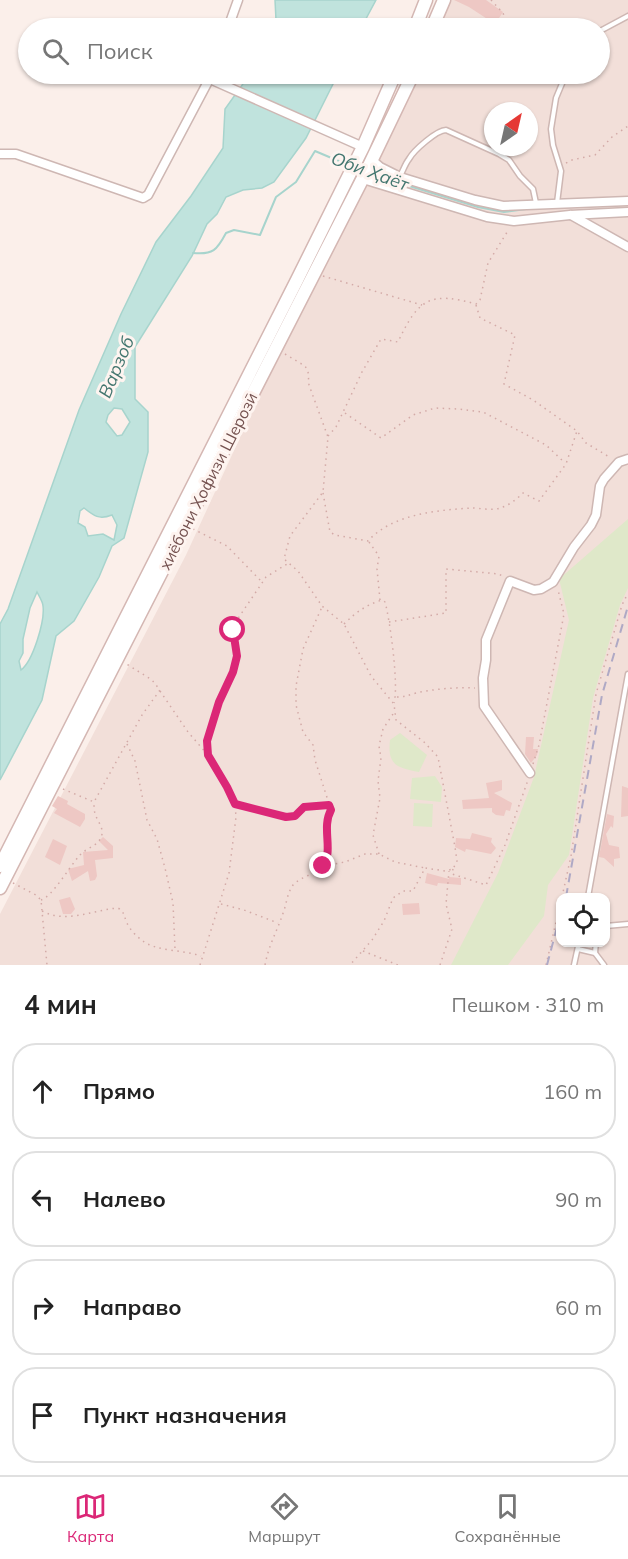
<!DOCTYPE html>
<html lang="ru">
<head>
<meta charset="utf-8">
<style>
  body { margin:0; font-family:Mulish,sans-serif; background:#f2f2f2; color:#222 }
  .controls { position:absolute; right:18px; bottom:18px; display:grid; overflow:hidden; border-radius:12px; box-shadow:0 2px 4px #0004 }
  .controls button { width:54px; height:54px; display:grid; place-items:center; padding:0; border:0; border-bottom:2px solid #e0e0e0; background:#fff; color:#222; font:30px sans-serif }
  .compass { position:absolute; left:484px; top:102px; width:54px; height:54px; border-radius:50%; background:#fff; box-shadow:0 2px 4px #0004; rotate:34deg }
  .stop { position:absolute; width:18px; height:18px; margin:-14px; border:4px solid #db2777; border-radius:50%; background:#fff }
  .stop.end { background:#db2777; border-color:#fff; box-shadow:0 2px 6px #0008 }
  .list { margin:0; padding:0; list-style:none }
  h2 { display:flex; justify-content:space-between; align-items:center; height:78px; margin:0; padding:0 24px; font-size:26px }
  h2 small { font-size:20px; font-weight:400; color:#767676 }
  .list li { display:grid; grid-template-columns:39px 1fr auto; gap:18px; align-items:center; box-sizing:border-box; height:96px; margin:0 12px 12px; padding:0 12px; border:2px solid #e0e0e0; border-radius:24px }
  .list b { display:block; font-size:22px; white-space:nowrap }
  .list em { font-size:20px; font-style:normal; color:#767676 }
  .icon { flex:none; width:33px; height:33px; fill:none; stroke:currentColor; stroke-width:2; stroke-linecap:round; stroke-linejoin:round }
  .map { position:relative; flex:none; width:628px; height:965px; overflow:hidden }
  .search { position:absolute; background:#fff; box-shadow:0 2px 4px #0004; left:18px; right:18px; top:18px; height:66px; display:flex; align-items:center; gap:15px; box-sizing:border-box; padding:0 21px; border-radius:33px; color:#767676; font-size:22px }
  .sheet { height:510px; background:#fff }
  nav { display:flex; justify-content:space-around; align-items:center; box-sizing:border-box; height:84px; border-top:2px solid #e0e0e0; background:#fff; font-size:16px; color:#767676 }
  nav a { display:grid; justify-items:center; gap:3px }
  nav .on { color:#db2777 }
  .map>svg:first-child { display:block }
  .residential { fill:#f2dfd9; fill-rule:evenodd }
  .green { fill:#dfe8c9 }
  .water { fill:#c0e3dd; stroke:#a7d4cd; stroke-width:1.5; fill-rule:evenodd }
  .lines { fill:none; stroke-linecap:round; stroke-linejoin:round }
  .stream { stroke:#a7d4cd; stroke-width:2 }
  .building { fill:#eec8c4 }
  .lane-casing { stroke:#ceb7b3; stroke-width:7 }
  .street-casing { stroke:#ceb7b3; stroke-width:11 }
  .secondary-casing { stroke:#d4b7b3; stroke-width:15 }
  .path { stroke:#d3aaa7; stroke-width:1.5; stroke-dasharray:1.5 4.5; stroke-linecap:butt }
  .lane { stroke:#fff; stroke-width:4 }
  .street { stroke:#fff; stroke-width:8 }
  .secondary { stroke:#fff; stroke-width:12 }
  .rail { stroke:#afa9c5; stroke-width:2; stroke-dasharray:9 6; stroke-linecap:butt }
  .route { stroke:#db2777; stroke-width:8 }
  .labels { text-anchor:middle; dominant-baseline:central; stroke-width:6; stroke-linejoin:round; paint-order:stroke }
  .street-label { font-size:16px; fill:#74514f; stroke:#fef4f0 }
  .water-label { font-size:18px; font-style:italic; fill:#447770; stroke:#fef4f0 }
</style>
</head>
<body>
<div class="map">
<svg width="628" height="965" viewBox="0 0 628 965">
  <rect width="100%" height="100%" fill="#fbefea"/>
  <path class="residential" d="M441 0H628V965H0V914L186 555 407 74H600V28H428ZM493 111H529V147H493ZM560 897H606V942H560Z"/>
  <g class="green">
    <path d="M628 519V588L620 605 593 698 569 855 548 885 544 916 508 965H451L498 873 534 777 569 620 559 579Z"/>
    <path d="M400 733 427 755 419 772C397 768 387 765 390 740Z"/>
    <path d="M435 776 442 787 441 802 410 799 412 778Z"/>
    <path d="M414 803 433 804 432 827 413 826Z"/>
  </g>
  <g class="water">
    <path d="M275 0H376L361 28H273L276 20Z"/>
    <path d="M250 74H338L306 138 274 182 262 188 243 190 226 197 217 214 207 224 192 256 135 347V399L148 412V452L124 538 112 546 99 577 74 621 56 636 42 700 0 780V624L8 609 79 410 121 314 156 242 191 196 223 148 225 109ZM114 408 122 409 130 422 122 435 117 436 106 422 108 415ZM84 508C94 516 99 520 112 515L117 525 114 540 103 534 88 536 85 527 78 523 80 511ZM37 592C39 596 43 602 43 606 45 621 33 661 21 670L19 661 23 653V639L30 608Z"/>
  </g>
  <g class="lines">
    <g class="stream">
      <path d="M370 174 478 207 504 212 526 209"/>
      <path d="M193 253C213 255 217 250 226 233L234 230 260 235 276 197 296 182 315 151 348 165"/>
    </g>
  </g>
  <g class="building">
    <path d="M454 0H486L503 12 495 24 469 7Z"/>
    <path d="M526 737H534L533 749H538L537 755 531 763 525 754Z"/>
    <path d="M502 780V790L494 793 512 803 510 811 506 810 504 816 496 815 492 812V808L463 809 462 800 489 798 486 783Z"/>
    <path d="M622 786 628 788V816L621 817Z"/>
    <path d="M58 796 68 801 67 804 85 814V819L80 827 54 813 57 809 52 806Z"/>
    <path d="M607 814 614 816 613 828 611 826 606 834 609 845 619 847 620 858 614 859V867L604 858 599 857Z"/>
    <path d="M472 833 492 838 491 842 496 848 491 854 466 849 465 852 455 847 456 838 470 839Z"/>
    <path d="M103 837 113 846V858L95 860 97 876 95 880 90 881 88 871 72 881 68 869 84 865 83 852 108 850 99 841Z"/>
    <path d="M53 839 67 846 60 865 45 857Z"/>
    <path d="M427 873 449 879V877L461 878V885L438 883 437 886 425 883Z"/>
    <path d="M70 897 75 909 71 914H63L59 900Z"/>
    <path d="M419 903 420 914 403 915 402 904Z"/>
  </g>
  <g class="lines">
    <defs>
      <g id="lane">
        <path d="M600 31 628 16"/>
        <path d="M400 176C403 171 405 164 409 159 414 150 437 130 446 130L499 154 509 160 520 176 533 189 536 203"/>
        <path d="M557 203 561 171 553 145 551 129 556 98 566 74"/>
        <path d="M588 897 628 674"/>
        <path d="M606 926 628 924"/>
        <path d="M578 949 595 953 604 965"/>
        <path d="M595 953 596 942"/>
        <path d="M574 965 579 942"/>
      </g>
      <g id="street">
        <path d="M228 28 238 0"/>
        <path d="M210 79 363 147"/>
        <path d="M0 154H16L143 198 148 195 212 74"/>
        <path d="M372 160 380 167 400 177 475 200 503 206 628 201"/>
        <path d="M363 179 487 217 514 221 570 215 628 212"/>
        <path d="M571 215 628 247"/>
        <path d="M530 773 484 706 483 678 486 660V640L510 581 534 590 541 589 553 582 574 547 591 525 596 515 600 486 604 479 619 462 628 459"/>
      </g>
      <g id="secondary">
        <path d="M415 28 426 0"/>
        <path d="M432 28 444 0"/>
        <path d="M0 866 297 280 363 147 395 74"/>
        <path d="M0 888 364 176 413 74"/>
      </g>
    </defs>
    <use href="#lane" class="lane-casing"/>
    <use href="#street" class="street-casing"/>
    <use href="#secondary" class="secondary-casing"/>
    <g class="path">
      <path d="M491 0 503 13 509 28"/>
      <path d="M566 163 572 160 595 155 612 137 628 126"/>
      <path d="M323 276 422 305"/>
      <path d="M476 305 480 318 515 335 504 384 533 400 577 431 586 443 611 458"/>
      <path d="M285 354 305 366 308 371 309 385 328 437 323 492 290 536 284 559 298 571 322 606 344 624 371 676 394 704 396 720 424 742 438 757 455 847 457 861 453 869 445 871 425 868 413 891H403L393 898 384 921 372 940 350 965"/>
      <path d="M345 413 381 438 413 415 435 408 458 409 483 412 546 445 565 463"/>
      <path d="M328 436 336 427 362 372 381 339 398 342C418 299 430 291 476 304L480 300 488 263 509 229"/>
      <path d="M323 493 330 532 335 535 368 541C392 514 438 510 472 508 480 508 492 511 500 508 508 506 517 499 523 493L539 501 566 464 577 431"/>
      <path d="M193 529 227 546 262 582"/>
      <path d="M369 542 379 556 377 569 380 600"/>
      <path d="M389 622 446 613V569L499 574 504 577"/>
      <path d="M344 624C356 612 366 605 382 600L385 602C390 620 399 686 394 703"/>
      <path d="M160 691 188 732 207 754"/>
      <path d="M397 697C404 697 409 695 416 693 434 689 456 687 475 688"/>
      <path d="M127 744 135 761 147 820 157 839 165 868 173 903 175 949"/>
      <path d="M533 764 539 745 564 614 558 590"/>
      <path d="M63 789 94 802 142 715 160 690 152 680 125 663"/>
      <path d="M237 805 286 817 295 816 304 807 328 805"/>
      <path d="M379 854 373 835 380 798 378 781 381 758 379 746 383 729 395 711"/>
      <path d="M324 866 345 862 365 854H379L395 862 425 868"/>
      <path d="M453 869 452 874 486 885 505 845 528 780"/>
      <path d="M13 883 36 895 41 900 47 965"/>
      <path d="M562 897 571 856 596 694 622 605 628 593"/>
      <path d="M41 900C53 896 69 867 80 855 87 847 100 846 102 834 103 827 98 822 96 816 94 812 94 807 94 803"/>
      <path d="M221 904 244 910 278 923"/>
      <path d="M42 911C67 924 92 910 118 908 125 912 124 917 127 923 130 930 137 937 143 941 155 951 184 950 201 956"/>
      <path d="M363 951 398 965"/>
      <path d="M200 965 229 873 236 817 235 804 227 787 208 755 207 741 219 702 233 672 237 656 233 630 237 620 266 577 287 564"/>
      <path d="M265 965C269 943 279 928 285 907 287 900 288 892 293 885 302 875 321 874 327 860 333 847 321 828 331 810L315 760 313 745 303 732 296 705V686L303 649 322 607"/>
      <path d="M440 965 452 929 446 904 449 871"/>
      <path d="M546 965 560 905"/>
    </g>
    <use href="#lane" class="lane"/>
    <use href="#street" class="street"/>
    <use href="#secondary" class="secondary"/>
    <g class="rail">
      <path d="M566 897 602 695 628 606"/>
      <path d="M547 965 560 916"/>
    </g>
  </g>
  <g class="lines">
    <path class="route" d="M233 630 237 656 233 672 219 702 207 741 208 755 227 787 235 804 286 817 295 816 304 807 329 805 331 810C321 828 334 850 323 866"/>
  </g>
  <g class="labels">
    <g class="street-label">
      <text transform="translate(208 481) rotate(-63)">хиёбони Ҳофизи Шерозӣ</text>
    </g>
    <g class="water-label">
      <text transform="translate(370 171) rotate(20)">Оби Ҳаёт</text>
      <text transform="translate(116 367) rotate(-67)">Варзоб</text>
    </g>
  </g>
</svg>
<div class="controls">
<button><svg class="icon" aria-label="locate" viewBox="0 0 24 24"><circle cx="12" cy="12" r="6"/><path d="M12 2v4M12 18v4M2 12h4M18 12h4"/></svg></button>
</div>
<svg class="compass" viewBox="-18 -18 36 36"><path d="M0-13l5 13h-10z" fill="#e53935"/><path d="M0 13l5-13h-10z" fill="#767676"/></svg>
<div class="stop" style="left:233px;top:630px"></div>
<div class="stop end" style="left:323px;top:866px"></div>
<div class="search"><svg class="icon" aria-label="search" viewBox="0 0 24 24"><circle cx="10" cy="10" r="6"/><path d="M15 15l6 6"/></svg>Поиск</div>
</div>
<section class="sheet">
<h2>4 мин<small>Пешком · 310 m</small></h2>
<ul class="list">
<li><svg class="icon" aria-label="ahead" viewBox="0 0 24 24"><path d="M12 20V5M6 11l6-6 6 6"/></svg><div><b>Прямо</b></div><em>160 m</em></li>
<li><svg class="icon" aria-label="left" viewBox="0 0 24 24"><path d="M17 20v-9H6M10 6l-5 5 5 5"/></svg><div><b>Налево</b></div><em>90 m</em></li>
<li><svg class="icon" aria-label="right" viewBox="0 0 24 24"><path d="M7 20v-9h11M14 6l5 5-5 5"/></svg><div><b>Направо</b></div><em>60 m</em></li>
<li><svg class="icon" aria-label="arrive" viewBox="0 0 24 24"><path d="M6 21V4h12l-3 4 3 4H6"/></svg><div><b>Пункт назначения</b></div></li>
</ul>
</section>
<nav>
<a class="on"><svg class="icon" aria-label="map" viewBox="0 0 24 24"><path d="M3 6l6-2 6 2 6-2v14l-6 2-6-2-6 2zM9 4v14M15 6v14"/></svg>Карта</a>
<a><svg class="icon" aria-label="directions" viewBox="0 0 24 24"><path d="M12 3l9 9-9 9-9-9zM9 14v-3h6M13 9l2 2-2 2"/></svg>Маршрут</a>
<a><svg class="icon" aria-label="saved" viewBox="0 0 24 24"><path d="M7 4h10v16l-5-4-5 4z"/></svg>Сохранённые</a>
</nav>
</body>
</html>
